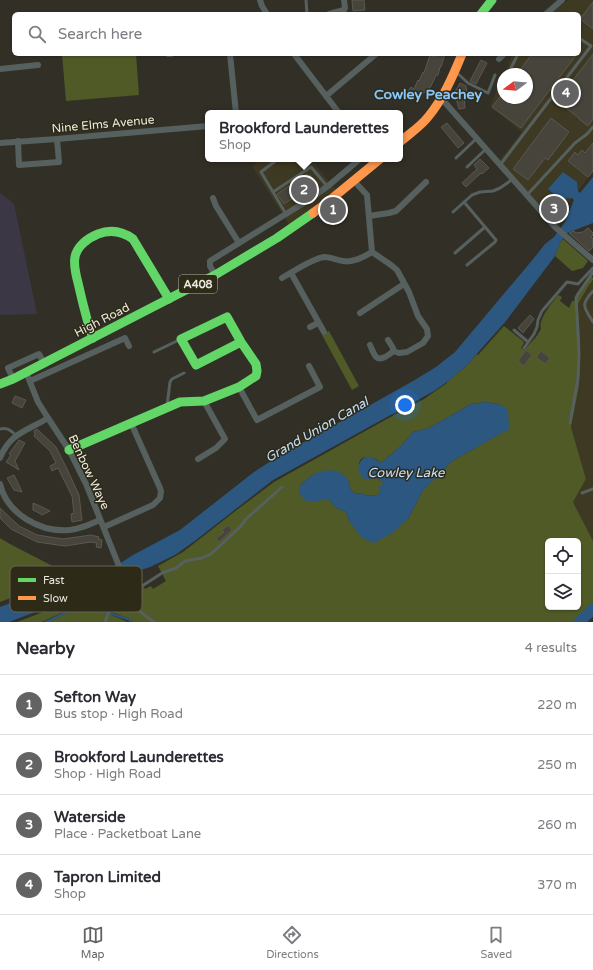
<!DOCTYPE html>
<html lang="en">
<head>
<meta charset="utf-8">
<style>
  body { margin:0; font-family:"Varela Round",sans-serif; background:#f7f7f7; color:#2b2b33 }
  .controls { position:absolute; right:12px; bottom:12px; display:grid; overflow:hidden; border-radius:6px; box-shadow:0 1px 3px #0004 }
  .controls button { width:36px; height:36px; display:grid; place-items:center; padding:0; border:0; border-bottom:1px solid #e1e1e2; background:#fff; color:#2b2b33; font:20px sans-serif }
  .compass { position:absolute; left:497px; top:68px; width:36px; height:36px; border-radius:50%; background:#fff; box-shadow:0 1px 3px #0004; rotate:254deg }
  .you { position:absolute; left:405px; top:405px; width:14px; height:14px; margin:-10px; border:3px solid #fff; border-radius:50%; background:#1a73e8; box-shadow:0 0 0 6px #1a73e833 }
  .badge { display:grid; place-items:center; width:26px; height:26px; border-radius:50%; background:#646363; color:#fff; font-size:13px; font-weight:700 }
  .pin { position:absolute; translate:-50% -50%; border:2px solid #fff; box-shadow:0 1px 4px #0006 }
  .popup { position:absolute; left:205px; top:110px; width:198px; height:52px; box-sizing:border-box; display:grid; place-content:center; border-radius:6px; background:#fff; filter:drop-shadow(0 1px 3px #0005); font-size:13px; white-space:nowrap; color:#7c7c81 }
  .popup b { font-size:15px; color:#2b2b33 }
  .popup::after { content:''; position:absolute; left:50%; top:100%; margin-left:-8px; border:8px solid transparent; border-top-color:#fff }
  .list { margin:0; padding:0; list-style:none }
  h2 { display:flex; justify-content:space-between; align-items:center; height:52px; margin:0; padding:0 16px; font-size:17px }
  h2 small { font-size:13px; font-weight:400; color:#7c7c81 }
  .list li { display:grid; grid-template-columns:26px 1fr auto; gap:12px; align-items:center; box-sizing:border-box; height:60px; padding:0 16px; border-top:1px solid #e1e1e2 }
  .list b { display:block; font-size:15px; white-space:nowrap }
  .list p { margin:0; font-size:13px; white-space:nowrap; color:#7c7c81 }
  .list em { font-size:13px; font-style:normal; color:#7c7c81 }
  .icon { flex:none; width:22px; height:22px; fill:none; stroke:currentColor; stroke-width:2; stroke-linecap:round; stroke-linejoin:round }
  .map { position:relative; flex:none; width:593px; height:622px; overflow:hidden }
  .search { position:absolute; background:#fff; box-shadow:0 1px 3px #0004; left:12px; right:12px; top:12px; height:44px; display:flex; align-items:center; gap:10px; box-sizing:border-box; padding:0 14px; border-radius:6px; color:#7c7c81; font-size:15px }
  .sheet { height:292px; background:#fff }
  nav { display:flex; justify-content:space-around; align-items:center; box-sizing:border-box; height:56px; border-top:1px solid #e1e1e2; background:#fff; font-size:11px; color:#7c7c81 }
  nav a { display:grid; justify-items:center; gap:2px }
  nav .on { color:#646363 }
  .map>svg:first-child { display:block }
  .built { fill:#3d3922 }
  .education { fill:#3c3744 }
  .green { fill:#4f5a27; fill-rule:evenodd }
  .water { fill:#2b5781 }
  .lines { fill:none; stroke-linecap:round; stroke-linejoin:round }
  .stream { stroke:#2b5781; stroke-width:2 }
  .river { stroke:#2b5781; stroke-width:11 }
  .building { fill:#46443b; stroke:#5a5850 }
  .lane { stroke:#56605e; stroke-width:3 }
  .street { stroke:#56605e; stroke-width:6 }
  .fast { stroke:#63d668; stroke-width:9 }
  .slow { stroke:#ff974d; stroke-width:9 }
  .labels { text-anchor:middle; dominant-baseline:central; stroke-width:3; stroke-linejoin:round; paint-order:stroke }
  .shield { fill:#2d2a18; stroke:#b2b0a3; stroke-width:1 }
  .shield-label { font-size:11px; font-weight:bold; fill:#ebe9de }
  .street-label { font-size:12px; fill:#ebe9de; stroke:#2d2a18 }
  .water-label { font-size:13px; font-style:italic; fill:#c5e0fd; stroke:#2d2a18 }
  .quarter-label { font-size:14px; font-weight:bold; fill:#86c6fb; stroke:#2d2a18 }
  .key { fill:#2d2a18; stroke:#666353; stroke-width:1 }
  .key-label { font-size:11px; fill:#ebe9de }
</style>
</head>
<body>
<div class="map">
<svg width="593" height="622" viewBox="0 0 593 622">
  <rect width="100%" height="100%" fill="#323026"/>
  <g class="built">
    <path d="M568 0H593V172L568 203 566 211 559 227 499 161 522 132 490 106 503 77V98H527V74H505L512 54H579V14H550Z"/>
    <path d="M262 159H310L339 193 292 229 252 166Z"/>
    <path d="M593 280V541L573 502 586 479 571 427 579 386 580 366V338L578 304 589 285Z"/>
  </g>
  <path class="education" d="M0 193 14 204 37 314 0 315Z"/>
  <g class="green">
    <path d="M62 54H136L139 95 66 101Z"/>
    <path d="M563 239 588 261 583 268 572 271 555 256 560 243Z"/>
    <path d="M590 275 593 278V280L589 285 578 304 580 338V366L579 386 571 427 586 479 573 502 593 541V609L579 622H133L130 619 111 612 116 601 125 589 130 601 136 612 141 607 132 595 129 588 135 589 143 586 145 589 151 586 153 589 166 581 158 566 183 552 238 509 274 482 385 420 424 399 447 383V382L466 366 477 354 478 355 504 326 523 341 524 343 521 348 524 350 536 337 541 329C538 319 552 303 558 295L562 297 560 301 569 308 572 301H574ZM486 402 501 405 508 429 452 461 423 490 408 519 349 521 346 512 335 507 329 499H322L300 485 315 473 349 482 350 488 355 494 361 493 368 496 378 495 384 483 383 481H380L377 478 366 479 359 463 361 459 365 457 376 459 381 463 401 446 413 432 429 428 471 404ZM548 541H578V607H548Z"/>
    <path d="M329 331 359 386 352 390 322 335Z"/>
    <path d="M0 538 10 544 64 572 63 578 0 602Z"/>
    <path d="M123 579 125 586 113 600 107 611 78 605 42 622H17L80 598Z"/>
    <path d="M79 607 102 611 128 622H47Z"/>
  </g>
  <g class="water">
    <path d="M563 172 577 182 578 191 580 193 593 177V223L567 233 560 243 555 256 506 321 466 366 447 382 434 391 273 480 196 540 175 555 150 567 141 570 124 572 119 574 110 583 43 609 9 622H0V607L104 567 116 566 133 555 180 530 254 472 274 459 413 381 436 367 455 352 534 258 545 244 554 237 565 222 574 200 572 198 560 199 548 189Z"/>
    <path d="M486 402 501 405 508 409 509 429 452 461 423 490 408 519 392 533 374 543 362 538 349 521 346 512 335 507 329 499C314 500 310 508 299 493L300 485 315 473 330 470 339 472 345 476 349 482 350 488 355 494 361 493 368 496 378 495 380 490 379 487 381 485 383 484 384 483 383 481H380L377 478 366 479 361 477 358 467C363 453 371 455 381 463L401 446 413 432 429 428 471 404Z"/>
  </g>
  <g class="lines">
    <path class="stream" d="M46 622 79 606 103 611 130 620 131 622"/>
    <path class="river" d="M579 622 593 609"/>
  </g>
  <g class="building">
    <path d="M352 0H364L365 10 353 11Z"/>
    <path d="M593 2V29L580 19Z"/>
    <path d="M435 54H445L441 67H440L438 75H436L432 84 427 93 424 92 419 100 407 93 411 87 414 89 418 80 419 81 423 72 424 73 430 55 435 57Z"/>
    <path d="M532 54H577L521 128 492 107 503 93V98H527V74H517Z"/>
    <path d="M593 54V119L588 126 579 119V118L557 101Z"/>
    <path d="M481 60 487 63 476 84 470 81Z"/>
    <path d="M460 83 466 86 467 93H464L465 108 459 109 457 102 456 89H457Z"/>
    <path d="M551 118 569 132 548 160 545 158 528 180 513 169Z"/>
    <path d="M447 123 464 143 458 148 441 127Z"/>
    <path d="M593 143V171L588 177 568 161 575 152 578 155 582 150 585 153Z"/>
    <path d="M480 159 489 168 482 174 481 173 466 187 462 183 477 169 474 165Z"/>
    <path d="M307 174 308 176 310 175 316 182 284 204 277 194Z"/>
    <path d="M552 195 565 207 561 211 563 214 561 216 562 218 558 222 542 206Z"/>
    <path d="M588 228 593 233V235L591 237 593 239V247L589 251 569 233 574 231 576 233 583 232Z"/>
    <path d="M530 315 534 319 523 333 518 328Z"/>
    <path d="M526 350 532 355 524 366 518 361Z"/>
    <path d="M541 351 550 358 545 364 536 357Z"/>
    <path d="M15 396 26 400 22 408 12 403Z"/>
    <path d="M37 429 56 447 67 469 79 495 82 520 72 522 71 514 74 513 72 496 58 468 52 471 50 466 56 463 50 451 34 436 35 434 34 431Z"/>
    <path d="M19 440 25 443 15 461 19 470 6 462 11 455 9 454Z"/>
    <path d="M14 475 18 483 22 492 14 490 7 478Z"/>
    <path d="M33 503 40 506 50 511 42 515 39 513 33 510Z"/>
    <path d="M0 508 19 526 37 535 63 539 91 535 99 537 98 539 102 540 101 548 96 547 97 543 91 542 65 546 37 542 11 529 0 518Z"/>
    <path d="M228 525 232 530 219 542 216 539 224 532 222 530Z"/>
    <path d="M90 598 102 599V606H90Z"/>
  </g>
  <g class="lines">
    <g class="lane">
      <path d="M306 0 307 14"/>
      <path d="M511 68 518 54"/>
      <path d="M456 72 468 83 488 93 495 75"/>
      <path d="M456 158 476 139"/>
      <path d="M500 165 591 46 579 38"/>
      <path d="M467 167 486 149"/>
      <path d="M273 192 261 172 278 159"/>
      <path d="M527 195 575 143 587 134 593 127"/>
      <path d="M464 202 496 240 495 242 467 265"/>
      <path d="M453 212 472 195 480 192 493 191 500 188 513 179"/>
      <path d="M286 214 273 192 311 167 327 186"/>
      <path d="M455 253 485 227"/>
      <path d="M593 291C580 305 584 307 593 322"/>
      <path d="M514 330 528 342"/>
      <path d="M524 348 534 334 537 327 538 320 542 311 567 282 578 284 593 268"/>
      <path d="M154 352 179 340"/>
      <path d="M167 406 170 382 172 379 184 373"/>
      <path d="M570 423 578 378 579 353 576 298 578 294 593 272"/>
      <path d="M0 429C8 427 11 431 17 436"/>
      <path d="M582 493 593 489"/>
      <path d="M123 576 132 601 138 610 154 622"/>
      <path d="M126 585 134 588H139L162 573 176 568 185 561 202 558 211 554 240 527 246 519 282 487"/>
      <path d="M105 622 110 609 126 584"/>
    </g>
    <g class="street">
      <path d="M260 0 262 6 267 14"/>
      <path d="M329 14 344 10 345 8 344 0"/>
      <path d="M546 14 562 0"/>
      <path d="M168 54H171"/>
      <path d="M230 54 236 113"/>
      <path d="M294 54 339 113"/>
      <path d="M499 59 504 54"/>
      <path d="M0 69 38 65"/>
      <path d="M326 96 376 54"/>
      <path d="M441 98 555 227 593 260"/>
      <path d="M18 141 19 165 59 162 57 139"/>
      <path d="M0 143 57 139 208 126"/>
      <path d="M354 181 367 195 372 252"/>
      <path d="M213 198 216 206 239 243"/>
      <path d="M369 216 389 213 396 211 426 182"/>
      <path d="M372 252 391 265 397 270 409 292 418 316 427 329 428 336 423 343 407 352 399 353 393 351"/>
      <path d="M291 273 324 332"/>
      <path d="M215 275 210 266V261L307 201 328 186 360 159"/>
      <path d="M282 278C292 272 314 258 324 257 331 257 336 260 343 261 353 263 363 257 372 252"/>
      <path d="M360 313 404 284"/>
      <path d="M310 327 318 323"/>
      <path d="M370 345C374 353 375 362 385 357 388 355 391 354 393 351V348L388 340"/>
      <path d="M26 372 38 402 48 418 69 450 86 484 123 576"/>
      <path d="M13 379 8 368 39 354 44 363"/>
      <path d="M30 381 125 338 129 346"/>
      <path d="M239 387 257 420 320 387 309 366"/>
      <path d="M0 458C10 433 27 431 48 418"/>
      <path d="M198 459 216 448 225 439 204 401"/>
      <path d="M0 484C7 514 41 533 70 530 81 529 91 524 100 520"/>
      <path d="M104 527 153 505 160 498 161 491 160 488 131 423"/>
    </g>
    <g class="fast">
      <path d="M481 14 492 0"/>
      <path d="M93 338C87 322 83 304 79 287 77 278 73 267 75 257 77 246 88 238 98 234 111 229 122 231 133 239L169 299"/>
      <path d="M0 384 13 379 215 275 277 238 313 213"/>
      <path d="M69 450 180 402 204 401 239 387 256 376 257 371 256 364 241 342 227 317 181 339 196 365 241 342"/>
    </g>
    <g class="slow">
      <path d="M400 142C409 134 420 127 428 117 443 99 453 76 462 54"/>
      <path d="M313 213 324 205 380 159"/>
    </g>
  </g>
  <g class="labels">
    <rect class="shield" x="179" y="275" width="38" height="18" rx="3"/>
    <g class="shield-label">
      <text x="198" y="284">A408</text>
    </g>
    <g class="street-label">
      <text transform="translate(103 124) rotate(-5)">Nine Elms Avenue</text>
      <text transform="translate(102 320) rotate(-27)">High Road</text>
      <text transform="translate(89 472) rotate(65)">Benbow Waye</text>
    </g>
    <g class="water-label">
      <text transform="translate(317 430) rotate(-30)">Grand Union Canal</text>
      <text x="406" y="473">Cowley Lake</text>
    </g>
    <g class="quarter-label">
      <text x="428" y="94">Cowley Peachey</text>
    </g>
  </g>
  <rect x="10" y="566" width="132" height="46" rx="6" class="key"/>
  <rect x="18" y="578" width="18" height="4" fill="#63d668"/>
  <rect x="18" y="596" width="18" height="4" fill="#ff974d"/>
  <g class="key-label">
    <text x="43" y="584">Fast</text>
    <text x="43" y="602">Slow</text>
  </g>
</svg>
<div class="controls">
<button><svg class="icon" aria-label="locate" viewBox="0 0 24 24"><circle cx="12" cy="12" r="6"/><path d="M12 2v4M12 18v4M2 12h4M18 12h4"/></svg></button>
<button><svg class="icon" aria-label="layers" viewBox="0 0 24 24"><path d="M12 4l9 5-9 5-9-5zM3 14l9 5 9-5"/></svg></button>
</div>
<svg class="compass" viewBox="-18 -18 36 36"><path d="M0-13l5 13h-10z" fill="#e53935"/><path d="M0 13l5-13h-10z" fill="#7c7c81"/></svg>
<div class="you"></div>
<div class="pin badge" style="left:333px;top:210px">1</div>
<div class="pin badge" style="left:304px;top:190px">2</div>
<div class="popup"><b>Brookford Launderettes</b>Shop</div>
<div class="pin badge" style="left:554px;top:209px">3</div>
<div class="pin badge" style="left:566px;top:93px">4</div>
<div class="search"><svg class="icon" aria-label="search" viewBox="0 0 24 24"><circle cx="10" cy="10" r="6"/><path d="M15 15l6 6"/></svg>Search here</div>
</div>
<section class="sheet">
<h2>Nearby<small>4 results</small></h2>
<ul class="list">
<li><span class="badge">1</span><div><b>Sefton Way</b><p>Bus stop · High Road</p></div><em>220 m</em></li>
<li><span class="badge">2</span><div><b>Brookford Launderettes</b><p>Shop · High Road</p></div><em>250 m</em></li>
<li><span class="badge">3</span><div><b>Waterside</b><p>Place · Packetboat Lane</p></div><em>260 m</em></li>
<li><span class="badge">4</span><div><b>Tapron Limited</b><p>Shop</p></div><em>370 m</em></li>
</ul>
</section>
<nav>
<a class="on"><svg class="icon" aria-label="map" viewBox="0 0 24 24"><path d="M3 6l6-2 6 2 6-2v14l-6 2-6-2-6 2zM9 4v14M15 6v14"/></svg>Map</a>
<a><svg class="icon" aria-label="directions" viewBox="0 0 24 24"><path d="M12 3l9 9-9 9-9-9zM9 14v-3h6M13 9l2 2-2 2"/></svg>Directions</a>
<a><svg class="icon" aria-label="saved" viewBox="0 0 24 24"><path d="M7 4h10v16l-5-4-5 4z"/></svg>Saved</a>
</nav>
</body>
</html>
